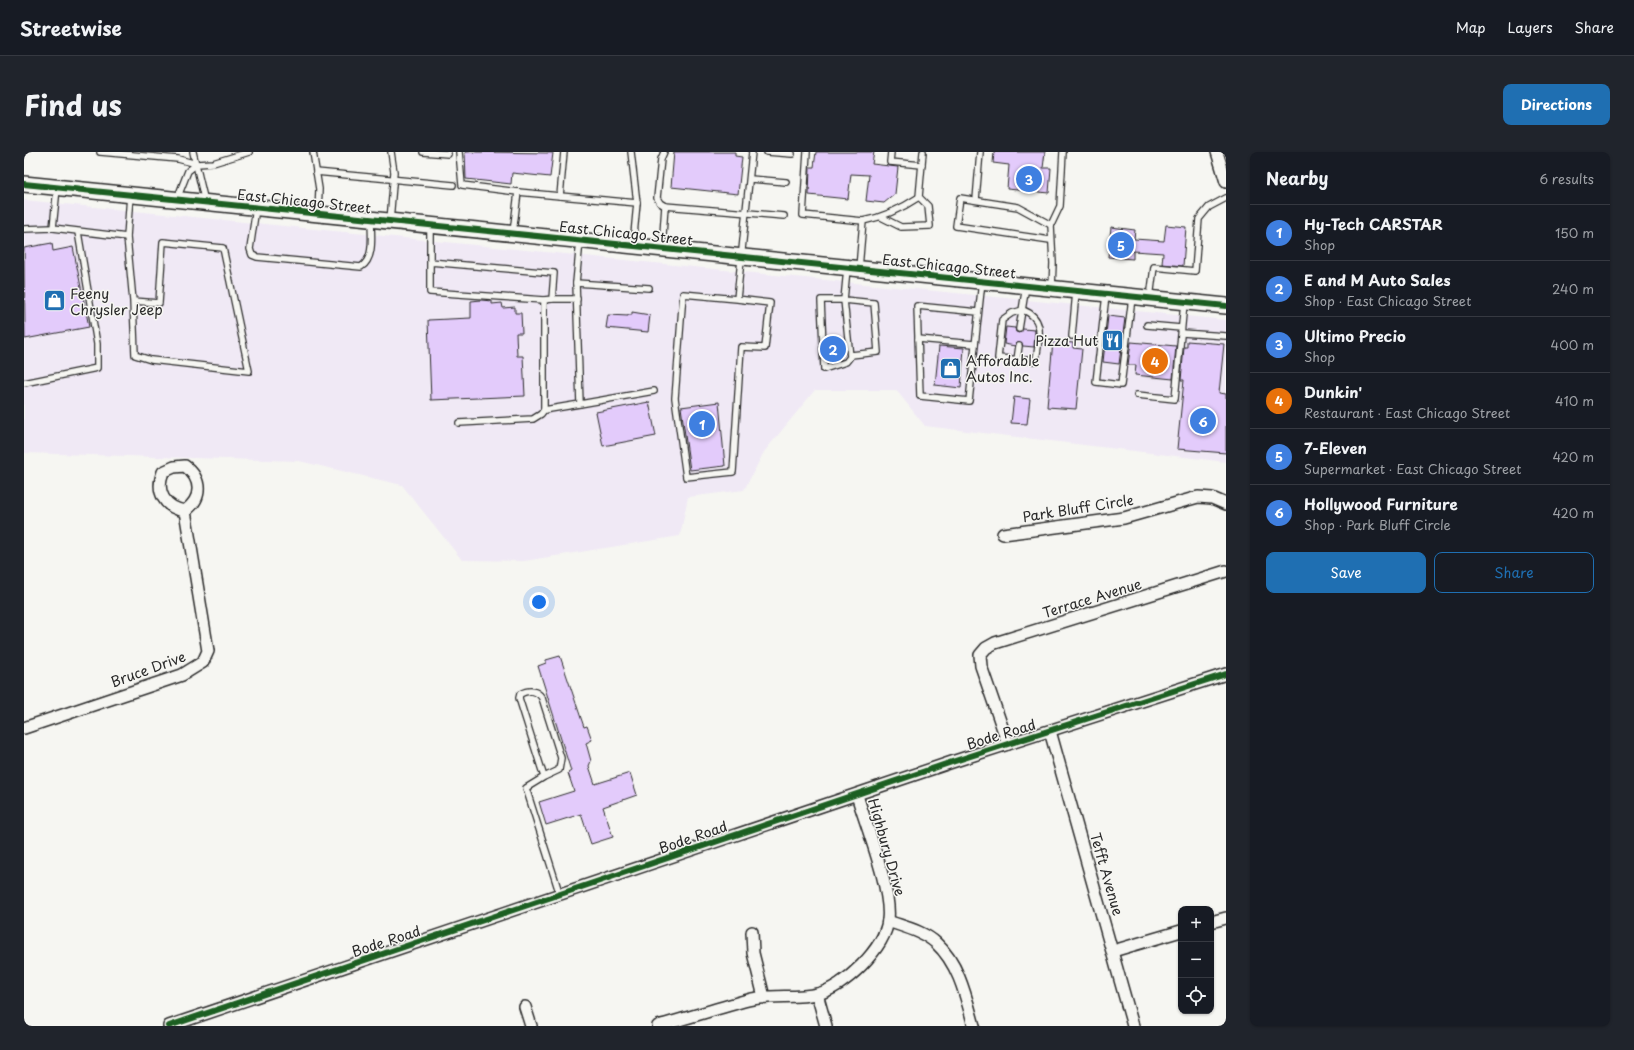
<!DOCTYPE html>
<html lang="en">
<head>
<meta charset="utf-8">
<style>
  body { margin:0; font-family:"Playpen Sans",sans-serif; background:#20242c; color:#f1f3f6 }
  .controls { position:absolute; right:12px; bottom:12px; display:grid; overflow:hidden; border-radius:8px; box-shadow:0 1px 3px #0004 }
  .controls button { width:36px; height:36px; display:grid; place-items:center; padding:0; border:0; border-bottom:1px solid #363941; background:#171b24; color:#f1f3f6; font:20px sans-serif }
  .you { position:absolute; left:515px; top:450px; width:14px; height:14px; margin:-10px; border:3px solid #fff; border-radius:50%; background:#1a73e8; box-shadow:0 0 0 6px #1a73e833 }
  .badge { display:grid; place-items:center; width:26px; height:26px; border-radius:50%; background:#1f6fb2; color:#fff; font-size:13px; font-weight:700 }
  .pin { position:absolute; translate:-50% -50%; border:2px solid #fff; box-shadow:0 1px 4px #0006 }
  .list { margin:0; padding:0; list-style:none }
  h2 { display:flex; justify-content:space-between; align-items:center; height:52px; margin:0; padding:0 16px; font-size:17px }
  h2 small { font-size:13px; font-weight:400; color:#9ea1a6 }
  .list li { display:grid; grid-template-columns:26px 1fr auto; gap:12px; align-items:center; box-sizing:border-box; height:56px; padding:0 16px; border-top:1px solid #363941 }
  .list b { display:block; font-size:15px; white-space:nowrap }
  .list p { margin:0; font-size:13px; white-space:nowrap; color:#9ea1a6 }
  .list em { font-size:13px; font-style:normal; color:#9ea1a6 }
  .actions { display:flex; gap:8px; padding:12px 16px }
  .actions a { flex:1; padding:9px 0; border:1px solid #1f6fb2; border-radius:8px; text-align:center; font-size:14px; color:#1f6fb2 }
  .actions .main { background:#1f6fb2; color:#fff }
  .icon { flex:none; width:22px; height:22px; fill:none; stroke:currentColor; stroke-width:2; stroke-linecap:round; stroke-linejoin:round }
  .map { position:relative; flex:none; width:1202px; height:874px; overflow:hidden; border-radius:8px }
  header { display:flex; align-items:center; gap:24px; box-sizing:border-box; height:56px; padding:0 20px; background:#171b24; border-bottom:1px solid #363941 }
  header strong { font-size:19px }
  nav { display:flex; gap:22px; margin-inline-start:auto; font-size:14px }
  .intro { display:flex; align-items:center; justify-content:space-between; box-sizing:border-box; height:96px; padding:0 24px }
  h1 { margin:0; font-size:28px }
  .button { padding:10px 18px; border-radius:8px; background:#1f6fb2; color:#fff; font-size:14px; font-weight:700 }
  main { display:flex; gap:24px; padding:0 24px }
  aside { flex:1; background:#171b24; border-radius:8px; box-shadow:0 1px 3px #0004 }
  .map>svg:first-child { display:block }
  .built { fill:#f0e9f5 }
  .building { fill:#e3cbfb; stroke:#2b2b2b }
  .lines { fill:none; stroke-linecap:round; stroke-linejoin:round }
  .service-casing { stroke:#2b2b2b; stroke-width:8 }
  .minor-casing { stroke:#2b2b2b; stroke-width:14 }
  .secondary-casing { stroke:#2b2b2b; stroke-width:18 }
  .service { stroke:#f6f6f2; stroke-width:5.5 }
  .minor { stroke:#f6f6f2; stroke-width:11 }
  .secondary { stroke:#f6f6f2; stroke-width:15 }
  .cycleway-casing { stroke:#f6f6f2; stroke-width:8 }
  .cycleway { stroke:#1b5e20; stroke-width:6 }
  .labels { text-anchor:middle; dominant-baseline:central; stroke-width:3; stroke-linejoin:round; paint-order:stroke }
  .street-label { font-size:14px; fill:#2b2b2b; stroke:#f6f6f2 }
  .poi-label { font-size:14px; fill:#2b2b2b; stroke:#f6f6f2; text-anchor:start }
</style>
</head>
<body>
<header>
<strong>Streetwise</strong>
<nav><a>Map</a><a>Layers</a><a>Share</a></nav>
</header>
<div class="intro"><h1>Find us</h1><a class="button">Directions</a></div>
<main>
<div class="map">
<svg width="1202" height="874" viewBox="0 0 1202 874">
  <rect width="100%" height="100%" fill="#f6f6f2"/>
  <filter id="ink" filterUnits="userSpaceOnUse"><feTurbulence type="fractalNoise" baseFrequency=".025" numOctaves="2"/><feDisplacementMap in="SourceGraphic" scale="8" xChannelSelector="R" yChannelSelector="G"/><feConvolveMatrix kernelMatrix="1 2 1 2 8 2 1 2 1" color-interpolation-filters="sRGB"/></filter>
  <g filter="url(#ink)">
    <path class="built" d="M0 48 1202 168V310L901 274 872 238H791L740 300 720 338 664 345 656 384 500 409 438 408 378 333 275 309 0 301Z"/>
    <g class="building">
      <path d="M441 0 529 1 526 25 488 21 487 32 442 27Z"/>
      <path d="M650 0H711V4L718 5 714 42 647 35Z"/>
      <path d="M792 0H850L848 12 874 15 871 42 860 51 842 49 845 23 827 22 824 47 785 43 786 15H790Z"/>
      <path d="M970 0H1021L1019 16H1027L1025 41 983 37 985 13 969 11Z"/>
      <path d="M1142 73 1162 75 1159 114 1138 112 1139 101 1109 99V107L1084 105 1087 75 1111 78 1110 87 1140 89Z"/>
      <path d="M28 91 29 99 49 95 65 175 1 187 0 96Z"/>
      <path d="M457 148 468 149V152L478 151 479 156 491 155V161H497L498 181H492L493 204H499L501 244 407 248 404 168 447 166V149Z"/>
      <path d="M608 160 626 163 624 180 582 176 584 163 604 164V163H608Z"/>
      <path d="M1084 164 1101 166 1095 212 1079 210Z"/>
      <path d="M982 175 991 176 992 180 995 181 999 177 1011 178 1010 195 999 194 995 190 991 194 980 192Z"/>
      <path d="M815 185 817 207 804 210 803 186Z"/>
      <path d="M1029 189 1049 191V196L1058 197 1052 257 1023 255Z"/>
      <path d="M1163 189 1200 192 1195 241 1202 242V301L1153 297 1160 228H1157L1160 195H1163Z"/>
      <path d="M1107 190 1152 194 1149 227 1111 223 1112 213H1104Z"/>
      <path d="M915 194 940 196 937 236 911 233Z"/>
      <path d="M990 245 1006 247 1003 272 987 271Z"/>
      <path d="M625 250 632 284 579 294 572 260Z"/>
      <path d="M695 250 701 314 666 318 657 255Z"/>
      <path d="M536 504 560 575 563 574 568 588 562 591 567 609 565 614 571 632 606 621 613 643 579 655 589 685 567 692 557 662 522 673 515 650 550 639 544 621 547 619 514 514 522 511V508Z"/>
    </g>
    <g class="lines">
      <defs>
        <g id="service">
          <path d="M76 0 154 7 173 12 189 11 225 0"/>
          <path d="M169 0 181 50"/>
          <path d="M289 0 295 37 294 62"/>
          <path d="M399 0 424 2"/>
          <path d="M435 0 438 33 494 40 489 81"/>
          <path d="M607 0 613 51"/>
          <path d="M640 0 637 7 633 46 636 51 641 54"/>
          <path d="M743 0 768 2"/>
          <path d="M783 0 779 63 839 69"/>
          <path d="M867 0 866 10 898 13"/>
          <path d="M292 20 429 33"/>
          <path d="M726 27 762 30"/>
          <path d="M33 36 29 76 103 85 106 43"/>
          <path d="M494 40 536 44 540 0"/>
          <path d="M536 44 613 51 609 93"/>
          <path d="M153 47 164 19 173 12"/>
          <path d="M952 48 956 0"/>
          <path d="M232 56 226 97 228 103 233 105 337 115C351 106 347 83 347 68"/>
          <path d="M857 65 877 75 906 74 904 54 895 45 899 0"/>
          <path d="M366 69 370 20 367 0"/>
          <path d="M0 77 29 76"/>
          <path d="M103 85 109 149 111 203 127 208 225 219 199 96 139 90 135 151 109 149"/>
          <path d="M1026 88 932 74 936 46 994 55 1027 73"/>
          <path d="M638 97 641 54 760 64"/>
          <path d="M406 110 530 121 528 147 520 148 406 140V73"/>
          <path d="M835 116 839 69C860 65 877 57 895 45"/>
          <path d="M823 117 820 148H797L800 217 822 210 826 205 820 148 850 151 854 200 827 203"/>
          <path d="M552 131 625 136"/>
          <path d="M1028 136 1029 111 1027 73 1036 54 1039 0"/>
          <path d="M1082 143 1072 230 1097 233 1108 146"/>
          <path d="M1126 146 1130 115 1171 119 1175 67 1185 55 1202 46"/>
          <path d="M528 147H553"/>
          <path d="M713 147 746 151 741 196 717 195 709 320 662 325 651 246 659 142 713 147 728 0"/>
          <path d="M520 148V258L556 252 552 131 556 89"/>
          <path d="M999 158C1023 167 1014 189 1012 209L974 206 978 168 988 161Z"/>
          <path d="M954 160 893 154 896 244 945 249 958 129"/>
          <path d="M1123 173 1157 176"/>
          <path d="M995 177 1002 134"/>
          <path d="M1158 181 1202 184"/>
          <path d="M1048 184 1052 140"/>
          <path d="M894 187 950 192"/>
          <path d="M993 208 995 194"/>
          <path d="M0 231 73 216V192L54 80"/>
          <path d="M1113 243 1151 247 1160 151"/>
          <path d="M556 252 630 239"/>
          <path d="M435 271 509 267 517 262 520 258"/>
          <path d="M520 625 535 618 537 606 518 546C512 537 504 538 496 542L495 546 520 625 502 636 536 743"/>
        </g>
        <g id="minor">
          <path d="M1193 0 1202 30"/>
          <path d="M161 314C178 327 179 346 161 359 141 356 131 340 139 320L150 315Z"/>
          <path d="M979 382 1100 366 1174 345 1188 346 1202 352"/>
          <path d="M0 576 158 523 179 510 184 499 161 359"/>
          <path d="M1026 579 1109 874"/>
          <path d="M984 592 957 514 956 503 962 496 971 491 1202 419"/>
          <path d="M864 769C880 775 899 779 912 791 935 812 942 845 950 874"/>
          <path d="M1187 770 1202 766"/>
          <path d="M728 780 729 801 740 845"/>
          <path d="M1089 799 1157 779"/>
          <path d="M793 842 802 874"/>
          <path d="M501 855 507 874"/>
          <path d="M145 874 931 609 1202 522"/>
          <path d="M634 874C664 866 694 856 724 848 747 842 771 847 793 842 820 836 861 796 864 768 868 738 842 674 833 643"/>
        </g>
        <path id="secondary" d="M0 32 1202 154"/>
      </defs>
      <use href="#service" class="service-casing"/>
      <use href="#minor" class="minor-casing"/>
      <use href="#secondary" class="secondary-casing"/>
      <use href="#service" class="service"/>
      <use href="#minor" class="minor"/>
      <use href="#secondary" class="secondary"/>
      <defs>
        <g id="cycleway">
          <path d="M0 32 1202 154"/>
          <path d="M145 874 931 609 1202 522"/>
        </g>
      </defs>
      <use href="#cycleway" class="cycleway-casing"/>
      <use href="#cycleway" class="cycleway"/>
    </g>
  </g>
  <defs>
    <symbol id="shop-square" viewBox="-11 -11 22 22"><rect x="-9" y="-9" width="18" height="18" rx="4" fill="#1f6fb2" stroke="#f6f6f2"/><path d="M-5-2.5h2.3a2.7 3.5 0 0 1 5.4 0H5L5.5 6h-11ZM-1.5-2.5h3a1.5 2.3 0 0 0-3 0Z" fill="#fff"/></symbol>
    <symbol id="restaurant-square" viewBox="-11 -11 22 22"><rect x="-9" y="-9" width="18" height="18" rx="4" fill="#1f6fb2" stroke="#f6f6f2"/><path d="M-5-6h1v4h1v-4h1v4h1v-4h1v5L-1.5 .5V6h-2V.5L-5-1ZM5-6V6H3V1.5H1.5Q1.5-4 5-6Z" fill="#fff"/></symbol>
  </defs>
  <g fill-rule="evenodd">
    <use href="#shop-square" x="18" y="136" width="25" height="25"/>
    <use href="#restaurant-square" x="1076" y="176" width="25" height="25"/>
    <use href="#shop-square" x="914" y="204" width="25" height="25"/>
  </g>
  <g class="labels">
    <g class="street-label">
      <text transform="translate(280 49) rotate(6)">East Chicago Street</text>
      <text transform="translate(602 81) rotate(6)">East Chicago Street</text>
      <text transform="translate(925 114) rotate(6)">East Chicago Street</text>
      <text transform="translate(1054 356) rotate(-9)">Park Bluff Circle</text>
      <text transform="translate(1068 446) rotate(-17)">Terrace Avenue</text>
      <text transform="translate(124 517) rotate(-20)">Bruce Drive</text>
      <text transform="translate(977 582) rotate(-17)">Bode Road</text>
      <text transform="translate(669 685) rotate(-19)">Bode Road</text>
      <text transform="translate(863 695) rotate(74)">Highbury Drive</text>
      <text transform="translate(1083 722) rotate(74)">Tefft Avenue</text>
      <text transform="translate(362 789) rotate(-18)">Bode Road</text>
    </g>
    <g class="poi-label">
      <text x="46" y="141">Feeny<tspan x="46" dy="16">Chrysler Jeep</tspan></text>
      <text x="1074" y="188" text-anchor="end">Pizza Hut</text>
      <text x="942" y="208">Affordable<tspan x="942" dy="16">Autos Inc.</tspan></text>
    </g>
  </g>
</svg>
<div class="controls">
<button>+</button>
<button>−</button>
<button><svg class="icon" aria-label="locate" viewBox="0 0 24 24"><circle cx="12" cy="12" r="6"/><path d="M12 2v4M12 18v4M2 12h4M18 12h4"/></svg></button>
</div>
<div class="you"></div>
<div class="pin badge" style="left:678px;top:272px;background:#3f7fe0">1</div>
<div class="pin badge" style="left:809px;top:197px;background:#3f7fe0">2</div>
<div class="pin badge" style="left:1005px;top:27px;background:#3f7fe0">3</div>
<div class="pin badge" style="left:1131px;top:209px;background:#e8710a">4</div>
<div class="pin badge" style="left:1097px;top:93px;background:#3f7fe0">5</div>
<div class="pin badge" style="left:1179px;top:269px;background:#3f7fe0">6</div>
</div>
<aside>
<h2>Nearby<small>6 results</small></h2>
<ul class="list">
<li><span class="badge" style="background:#3f7fe0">1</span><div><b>Hy-Tech CARSTAR</b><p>Shop</p></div><em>150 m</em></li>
<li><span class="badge" style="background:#3f7fe0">2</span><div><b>E and M Auto Sales</b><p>Shop · East Chicago Street</p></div><em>240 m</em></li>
<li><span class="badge" style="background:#3f7fe0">3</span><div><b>Ultimo Precio</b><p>Shop</p></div><em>400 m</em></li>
<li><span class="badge" style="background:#e8710a">4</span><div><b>Dunkin'</b><p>Restaurant · East Chicago Street</p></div><em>410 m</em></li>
<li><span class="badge" style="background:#3f7fe0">5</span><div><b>7-Eleven</b><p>Supermarket · East Chicago Street</p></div><em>420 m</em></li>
<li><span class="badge" style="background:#3f7fe0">6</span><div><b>Hollywood Furniture</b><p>Shop · Park Bluff Circle</p></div><em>420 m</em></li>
</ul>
<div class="actions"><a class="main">Save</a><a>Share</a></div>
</aside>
</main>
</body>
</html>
